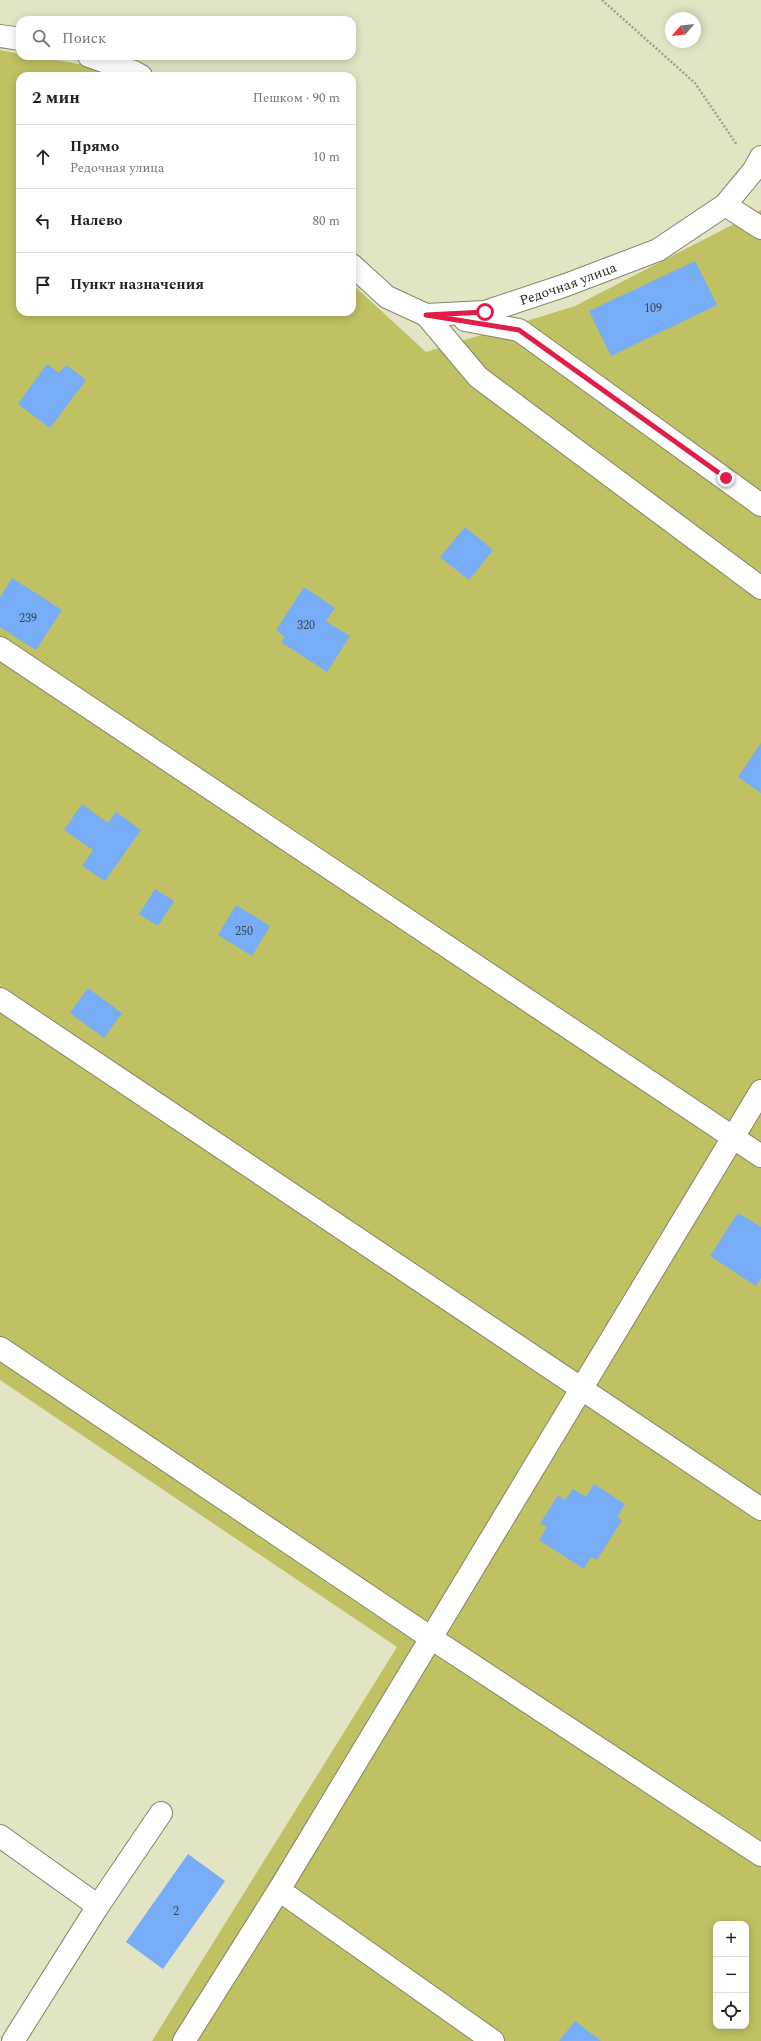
<!DOCTYPE html>
<html lang="ru">
<head>
<meta charset="utf-8">
<style>
  body { margin:0; font-family:Spectral,serif; background:#f6f6f6; color:#222 }
  .controls { position:absolute; right:12px; bottom:12px; display:grid; overflow:hidden; border-radius:8px; box-shadow:0 2px 10px #0003 }
  .controls button { width:36px; height:36px; display:grid; place-items:center; padding:0; border:0; border-bottom:1px solid #e0e0e0; background:#fff; color:#222; font:20px sans-serif }
  .compass { position:absolute; left:665px; top:12px; width:36px; height:36px; border-radius:50%; background:#fff; box-shadow:0 2px 10px #0003; rotate:243deg }
  .stop { position:absolute; width:12px; height:12px; margin:-9px; border:3px solid #e11d48; border-radius:50%; background:#fff }
  .stop.end { background:#e11d48; border-color:#fff; box-shadow:0 1px 4px #0008 }
  .list { margin:0; padding:0; list-style:none }
  h2 { display:flex; justify-content:space-between; align-items:center; height:52px; margin:0; padding:0 16px; font-size:17px }
  h2 small { font-size:13px; font-weight:400; color:#767676 }
  .list li { display:grid; grid-template-columns:26px 1fr auto; gap:12px; align-items:center; box-sizing:border-box; height:64px; padding:0 16px; border-top:1px solid #e0e0e0 }
  .list b { display:block; font-size:15px; white-space:nowrap }
  .list p { margin:0; font-size:13px; white-space:nowrap; color:#767676 }
  .list em { font-size:13px; font-style:normal; color:#767676 }
  .icon { flex:none; width:22px; height:22px; fill:none; stroke:currentColor; stroke-width:2; stroke-linecap:round; stroke-linejoin:round }
  .map { position:relative; flex:none; width:761px; height:2041px; overflow:hidden }
  .search { position:absolute; background:#fff; box-shadow:0 2px 10px #0003; left:16px; top:16px; width:340px; height:44px; display:flex; align-items:center; gap:10px; box-sizing:border-box; padding:0 14px; border-radius:12px; color:#767676; font-size:15px }
  .panel { position:absolute; background:#fff; box-shadow:0 2px 10px #0003; left:16px; top:72px; width:340px; height:244px; border-radius:12px }
  .map>svg:first-child { display:block }
  .green { fill:#bfc162; fill-rule:evenodd }
  .building { fill:#77adf7 }
  .lines { fill:none; stroke-linecap:round; stroke-linejoin:round }
  .minor-casing { stroke:#858668; stroke-width:24 }
  .path { stroke:#9fa087; stroke-width:2.5; stroke-dasharray:2 2; stroke-linecap:butt }
  .minor { stroke:#fff; stroke-width:22 }
  .route { stroke:#e11d48; stroke-width:5 }
  .labels { text-anchor:middle; dominant-baseline:central; stroke-width:3; stroke-linejoin:round; paint-order:stroke }
  .number-label { font-size:12px; fill:#394650 }
  .street-label { font-size:14px; fill:#242418; stroke:#e2e4c4 }
</style>
</head>
<body>
<div class="map">
<svg width="761" height="2041" viewBox="0 0 761 2041">
  <rect width="100%" height="100%" fill="#e2e4c4"/>
  <path class="green" d="M0 50 20 54V56H33L119 71 124 76H20V312H352V284L426 352 575 306 761 210V2041H152L397 1647 0 1380ZM716 1924H746V2026H716Z"/>
  <g class="building">
    <path d="M695 261 717 305 611 356 589 311Z"/>
    <path d="M47 364 59 373 66 365 86 380 50 428 18 404Z"/>
    <path d="M465 527 493 550 469 580 440 557Z"/>
    <path d="M12 578 62 610 36 650 0 627V597Z"/>
    <path d="M304 587 335 608 326 621 350 636 327 672 281 642 285 637 276 630Z"/>
    <path d="M761 743V793L738 777Z"/>
    <path d="M82 804 108 823 116 812 141 830 105 881 82 866 93 850 64 830Z"/>
    <path d="M155 889 174 901 158 926 139 914Z"/>
    <path d="M236 905 270 926 252 956 218 935Z"/>
    <path d="M88 988 122 1013 104 1038 70 1013Z"/>
    <path d="M738 1213 761 1227V1278L756 1286 710 1256Z"/>
    <path d="M594 1484 625 1504 617 1517 622 1520 597 1560 591 1557 584 1569 539 1540 547 1527 540 1524 558 1495 565 1500 573 1489 586 1497Z"/>
    <path d="M188 1854 225 1881 163 1969 126 1942Z"/>
    <path d="M575 2021 601 2041H559Z"/>
  </g>
  <g class="lines">
    <defs>
      <g id="minor">
        <path d="M0 36 20 39"/>
        <path d="M89 56 134 72 141 76"/>
        <path d="M725 205 761 228"/>
        <path id="s1" d="M352 265 387 297 426 315 485 312 566 285 658 250 725 205 754 170 761 157"/>
        <path d="M426 315 478 377 761 588"/>
        <path d="M465 320 519 330 761 505"/>
        <path d="M0 648 761 1156"/>
        <path d="M0 999 761 1509"/>
        <path d="M0 1348 431 1638 761 1855"/>
        <path d="M0 1836 98 1906"/>
        <path d="M279 1890 493 2041"/>
        <path d="M13 2041 98 1906 161 1813"/>
        <path d="M184 2041 279 1890 761 1091"/>
      </g>
    </defs>
    <use href="#minor" class="minor-casing"/>
    <path class="path" d="M602 0 695 83 737 145"/>
    <use href="#minor" class="minor"/>
  </g>
  <g class="lines">
    <path class="route" d="M485 312 426 315 519 330 726 478"/>
  </g>
  <g class="labels">
    <g class="number-label">
      <text x="653" y="308">109</text>
      <text x="28" y="618">239</text>
      <text x="306" y="625">320</text>
      <text x="244" y="931">250</text>
      <text x="176" y="1911">2</text>
    </g>
    <g class="street-label">
      <text stroke="none"><textPath href="#s1" startOffset="237">Редочная улица</textPath></text>
    </g>
  </g>
</svg>
<div class="controls">
<button>+</button>
<button>−</button>
<button><svg class="icon" aria-label="locate" viewBox="0 0 24 24"><circle cx="12" cy="12" r="6"/><path d="M12 2v4M12 18v4M2 12h4M18 12h4"/></svg></button>
</div>
<svg class="compass" viewBox="-18 -18 36 36"><path d="M0-13l5 13h-10z" fill="#e53935"/><path d="M0 13l5-13h-10z" fill="#767676"/></svg>
<div class="stop" style="left:485px;top:312px"></div>
<div class="stop end" style="left:726px;top:478px"></div>
<div class="search"><svg class="icon" aria-label="search" viewBox="0 0 24 24"><circle cx="10" cy="10" r="6"/><path d="M15 15l6 6"/></svg>Поиск</div>
<section class="panel">
<h2>2 мин<small>Пешком · 90 m</small></h2>
<ul class="list">
<li><svg class="icon" aria-label="ahead" viewBox="0 0 24 24"><path d="M12 20V5M6 11l6-6 6 6"/></svg><div><b>Прямо</b><p>Редочная улица</p></div><em>10 m</em></li>
<li><svg class="icon" aria-label="left" viewBox="0 0 24 24"><path d="M17 20v-9H6M10 6l-5 5 5 5"/></svg><div><b>Налево</b></div><em>80 m</em></li>
<li><svg class="icon" aria-label="arrive" viewBox="0 0 24 24"><path d="M6 21V4h12l-3 4 3 4H6"/></svg><div><b>Пункт назначения</b></div></li>
</ul>
</section>
</div>
</body>
</html>
